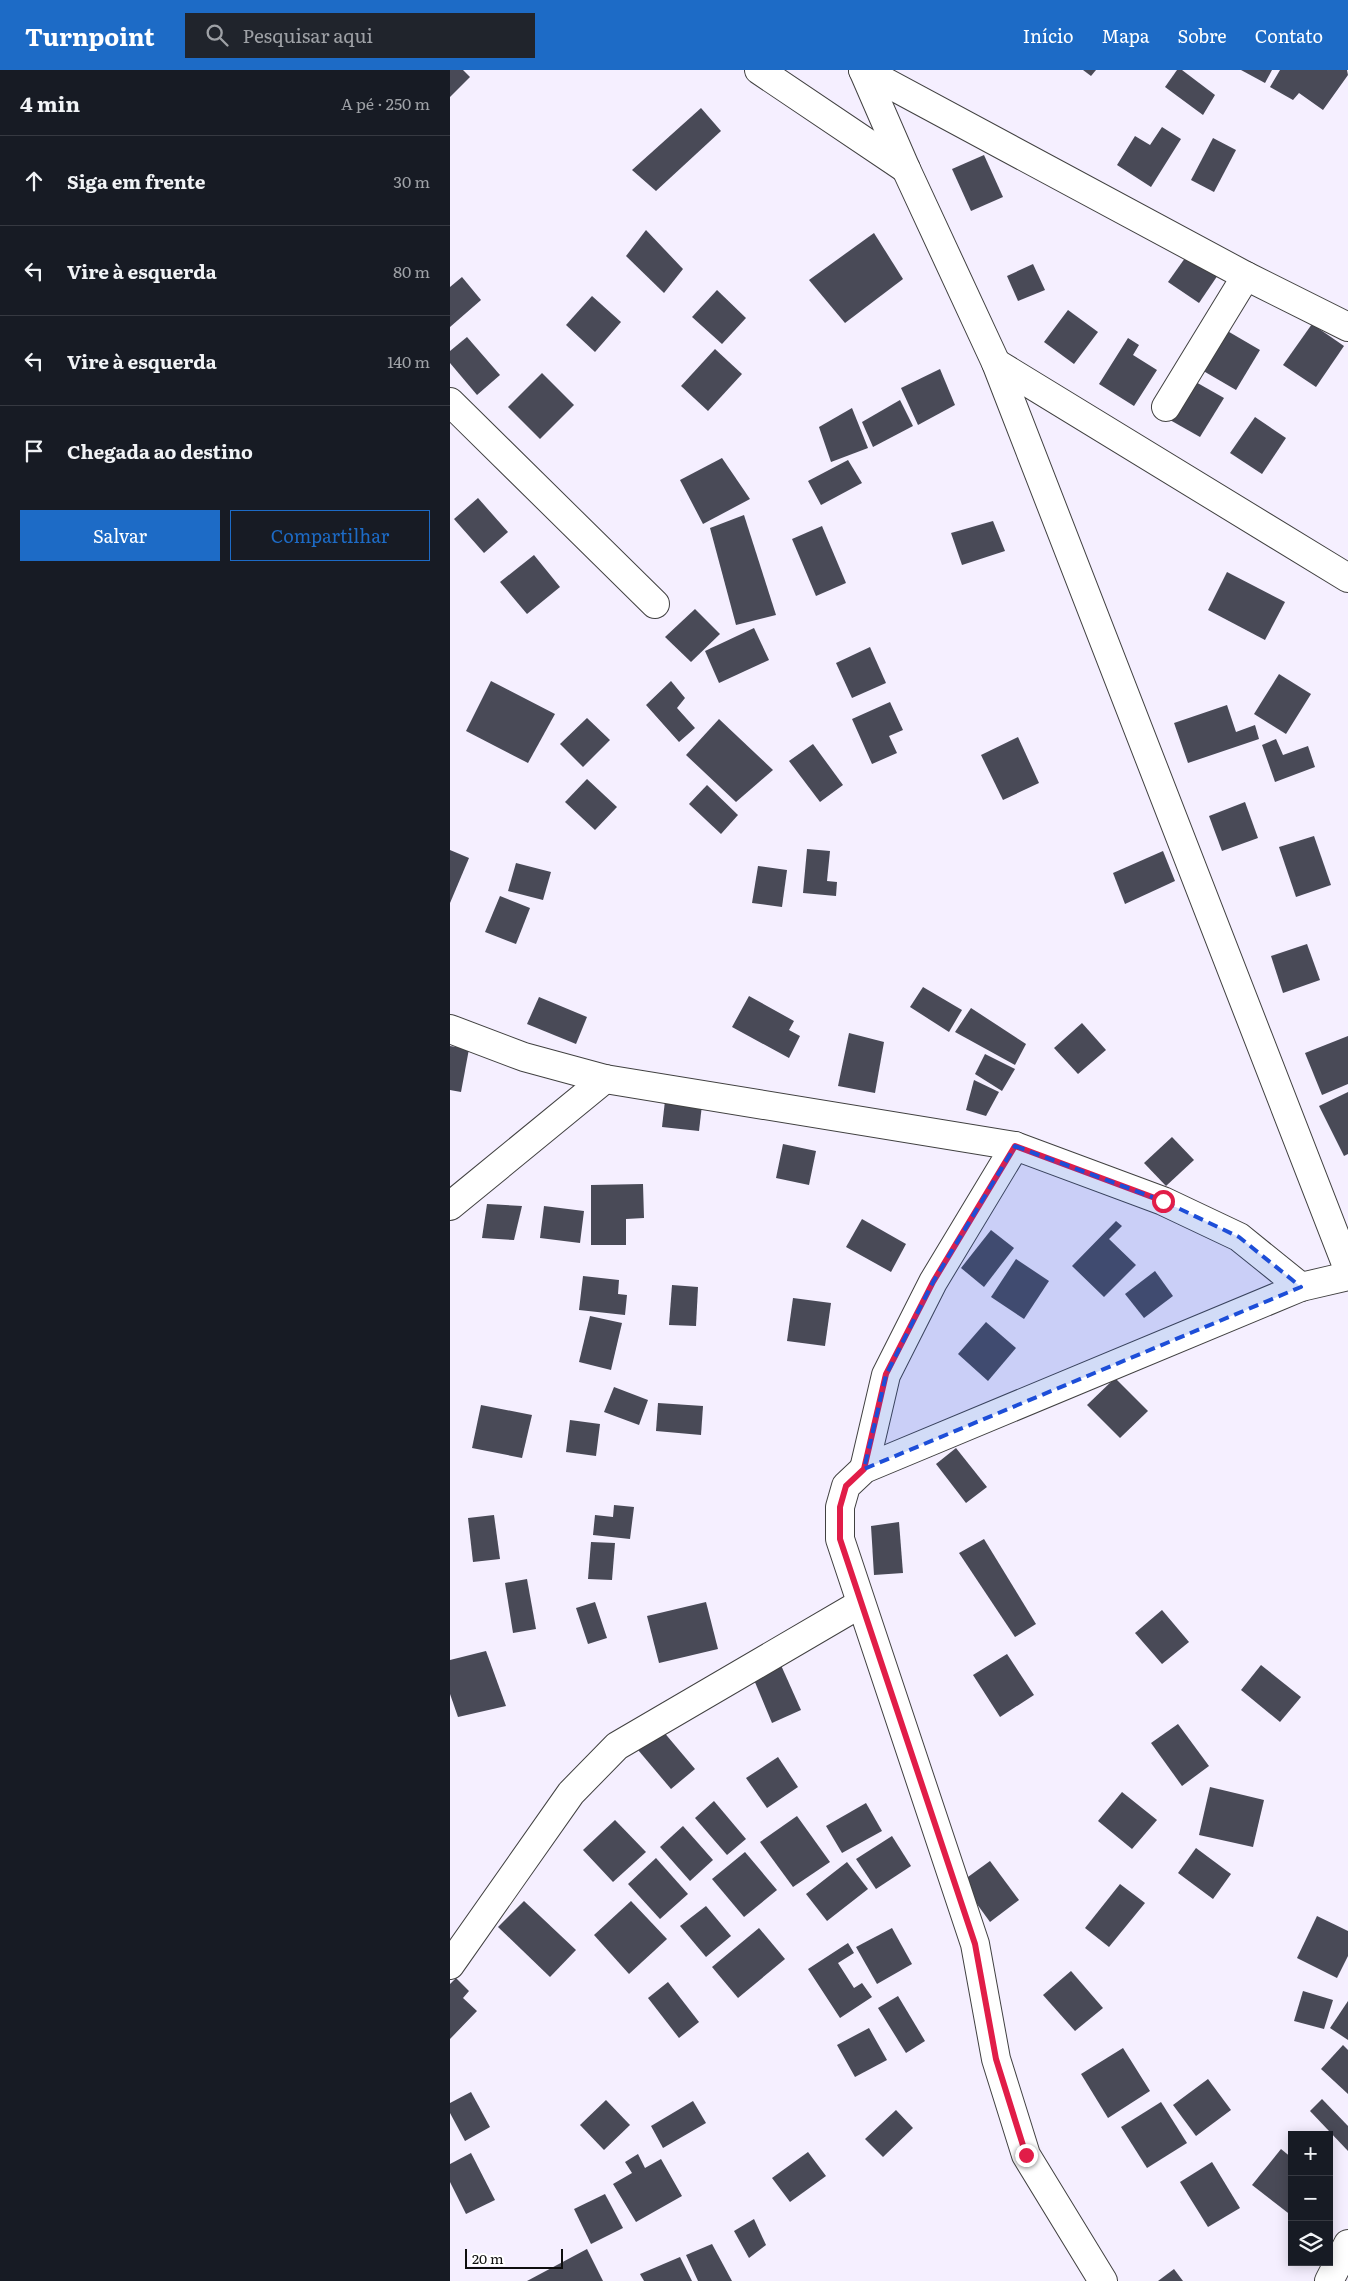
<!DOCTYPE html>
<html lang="pt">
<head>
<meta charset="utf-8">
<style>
  body { margin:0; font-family:Literata,serif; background:#20242c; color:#f1f3f6 }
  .controls { position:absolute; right:15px; bottom:15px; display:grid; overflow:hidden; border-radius:0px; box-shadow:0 2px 12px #0003 }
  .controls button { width:45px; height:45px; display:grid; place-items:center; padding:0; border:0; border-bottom:1px solid #363941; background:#171b24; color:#f1f3f6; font:25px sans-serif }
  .scale { position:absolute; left:15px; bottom:12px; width:98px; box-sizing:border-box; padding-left:5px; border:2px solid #0e0e0e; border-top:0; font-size:14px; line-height:18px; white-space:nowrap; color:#0e0e0e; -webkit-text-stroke:4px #fff; paint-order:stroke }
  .stop { position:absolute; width:15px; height:15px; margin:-11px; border:4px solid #e11d48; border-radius:50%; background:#fff }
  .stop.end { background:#e11d48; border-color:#fff; box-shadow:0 1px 5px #0008 }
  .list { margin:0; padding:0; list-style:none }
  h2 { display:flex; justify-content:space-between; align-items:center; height:65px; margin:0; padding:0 20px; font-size:21px }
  h2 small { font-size:16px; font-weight:400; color:#9ea1a6 }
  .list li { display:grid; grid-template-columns:32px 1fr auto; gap:15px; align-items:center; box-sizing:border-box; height:90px; padding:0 20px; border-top:1px solid #363941 }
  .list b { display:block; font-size:19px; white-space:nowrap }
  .list em { font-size:16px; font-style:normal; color:#9ea1a6 }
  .actions { display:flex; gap:10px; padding:15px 20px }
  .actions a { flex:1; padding:11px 0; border:1px solid #1d6bc6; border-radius:0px; text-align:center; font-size:18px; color:#1d6bc6 }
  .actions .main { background:#1d6bc6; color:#fff }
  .icon { flex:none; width:28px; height:28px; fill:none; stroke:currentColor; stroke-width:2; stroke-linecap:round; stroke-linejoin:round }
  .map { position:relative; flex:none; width:898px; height:2211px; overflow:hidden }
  header { display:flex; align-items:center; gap:30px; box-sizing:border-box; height:70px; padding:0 25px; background:#1d6bc6; color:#fff }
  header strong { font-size:24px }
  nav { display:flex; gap:28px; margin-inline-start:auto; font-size:18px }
  .search { width:350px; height:45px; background:#20242c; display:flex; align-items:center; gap:12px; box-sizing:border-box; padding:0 18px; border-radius:0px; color:#9ea1a6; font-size:19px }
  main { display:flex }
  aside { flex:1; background:#171b24 }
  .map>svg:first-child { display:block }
  .building { fill:#494a57 }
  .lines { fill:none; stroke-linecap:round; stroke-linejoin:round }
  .minor-casing { stroke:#414141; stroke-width:30 }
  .minor { stroke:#fff; stroke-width:28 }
  .route { stroke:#e11d48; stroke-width:6 }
  .marked { fill:#1d4ed8; fill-opacity:0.2; stroke:#1d4ed8; stroke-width:4; stroke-dasharray:10 6; stroke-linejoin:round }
</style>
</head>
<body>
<header>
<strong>Turnpoint</strong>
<div class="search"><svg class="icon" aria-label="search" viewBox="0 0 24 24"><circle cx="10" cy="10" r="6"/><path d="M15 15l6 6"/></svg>Pesquisar aqui</div>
<nav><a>Início</a><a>Mapa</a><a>Sobre</a><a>Contato</a></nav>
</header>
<main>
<aside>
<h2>4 min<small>A pé · 250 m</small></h2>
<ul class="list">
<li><svg class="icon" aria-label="ahead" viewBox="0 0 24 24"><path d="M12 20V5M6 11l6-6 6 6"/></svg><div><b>Siga em frente</b></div><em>30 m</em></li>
<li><svg class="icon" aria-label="left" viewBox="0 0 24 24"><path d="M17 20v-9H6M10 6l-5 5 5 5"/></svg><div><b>Vire à esquerda</b></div><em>80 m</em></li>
<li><svg class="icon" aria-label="left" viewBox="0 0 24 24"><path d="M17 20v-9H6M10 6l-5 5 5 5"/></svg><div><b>Vire à esquerda</b></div><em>140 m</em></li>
<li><svg class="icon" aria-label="arrive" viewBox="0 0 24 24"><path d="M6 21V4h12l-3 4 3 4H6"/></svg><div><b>Chegada ao destino</b></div></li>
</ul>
<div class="actions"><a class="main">Salvar</a><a>Compartilhar</a></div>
</aside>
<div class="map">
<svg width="898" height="2211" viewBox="0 0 898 2211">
  <rect width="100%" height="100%" fill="#f5efff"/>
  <g class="building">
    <path d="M0 0H13L20 7 0 27Z"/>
    <path d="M633 0H646L641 6Z"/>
    <path d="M727 0H732L765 25 753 45 715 17Z"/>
    <path d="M791 0H822L815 13Z"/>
    <path d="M830 0H897L898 5 873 40 849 23 843 30 820 17Z"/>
    <path d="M251 38 271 61 206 121 182 100Z"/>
    <path d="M712 57 731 69 701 117 667 95 685 66 700 75Z"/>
    <path d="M763 68 786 80 764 122 741 110Z"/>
    <path d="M534 85 553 127 521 141 502 99Z"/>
    <path d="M196 160 233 199 214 223 176 186Z"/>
    <path d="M424 163 453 209 395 253 359 210Z"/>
    <path d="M740 181 770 202 749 233 718 212Z"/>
    <path d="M583 194 595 220 568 231 557 206Z"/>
    <path d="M12 207 31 230 0 257V217Z"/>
    <path d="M267 220 296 248 272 274 242 247Z"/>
    <path d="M142 226 171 252 145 282 116 255Z"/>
    <path d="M618 240 648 262 624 294 594 272Z"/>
    <path d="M862 254 894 276 866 317 833 295Z"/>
    <path d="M774 259 810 280 786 320 750 299Z"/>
    <path d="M17 267 50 305 27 325 0 293V281Z"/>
    <path d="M678 268 689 275 683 285 707 300 684 336 649 314Z"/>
    <path d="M265 279 292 304 258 341 231 316Z"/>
    <path d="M490 299 505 335 468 355 451 318Z"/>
    <path d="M92 303 124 335 90 369 58 337Z"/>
    <path d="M744 311 774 328 750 367 720 350Z"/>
    <path d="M450 330 463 356 423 377 412 352Z"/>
    <path d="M402 338 418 378 381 392 369 357Z"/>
    <path d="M805 347 836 368 812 404 780 383Z"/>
    <path d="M272 388 300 429 253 454 230 410Z"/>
    <path d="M398 390 412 413 371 435 358 411Z"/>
    <path d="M28 428 58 462 34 483 4 449Z"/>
    <path d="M294 445 326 545 286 555 260 458Z"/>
    <path d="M543 451 555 481 512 495 501 463Z"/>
    <path d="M372 456 396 513 366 526 342 469Z"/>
    <path d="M84 485 110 517 77 544 50 512Z"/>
    <path d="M777 502 835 532 815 570 758 540Z"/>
    <path d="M245 539 270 564 241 592 215 567Z"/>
    <path d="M304 558 319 590 269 613 255 581Z"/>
    <path d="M420 577 436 613 402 628 386 593Z"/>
    <path d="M829 604 861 624 836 664 804 644Z"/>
    <path d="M41 611 105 644 78 693 16 661Z"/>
    <path d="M221 611 235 628 227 638 245 658 229 672 196 635Z"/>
    <path d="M440 632 453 660 439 666 447 683 422 694 402 649Z"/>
    <path d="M777 635 786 662 805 655 809 669 738 693 724 653Z"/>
    <path d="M137 648 160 670 133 697 110 674Z"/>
    <path d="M269 649 323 700 286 732 236 685Z"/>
    <path d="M568 667 589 713 553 730 531 685Z"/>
    <path d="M826 669 833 685 858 676 865 697 825 712 812 675Z"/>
    <path d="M363 674 393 715 370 732 339 691Z"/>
    <path d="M137 709 167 737 145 760 115 732Z"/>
    <path d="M257 715 288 745 271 764 239 734Z"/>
    <path d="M795 732 808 768 772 781 759 746Z"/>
    <path d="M864 766 881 815 846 827 829 777Z"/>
    <path d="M357 779 380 781 377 811 387 812 386 826 353 823Z"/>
    <path d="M0 780 19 788 0 833Z"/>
    <path d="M713 781 725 811 675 834 663 803Z"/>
    <path d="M66 793 101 802 93 830 58 821Z"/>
    <path d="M308 796 337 800 332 837 302 833Z"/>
    <path d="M50 826 80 838 66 874 35 862Z"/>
    <path d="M857 874 870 910 833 923 821 886Z"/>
    <path d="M473 917 512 940 499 962 460 937Z"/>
    <path d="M299 926 344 951 339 960 350 966 339 988 282 957Z"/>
    <path d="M89 927 137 947 126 974 77 954Z"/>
    <path d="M521 938 576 974 565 995 505 962Z"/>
    <path d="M632 953 656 980 628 1004 604 978Z"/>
    <path d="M399 963 434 972 425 1023 388 1016Z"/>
    <path d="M898 966V1014L872 1025 855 983Z"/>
    <path d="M0 976 19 979 11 1022 0 1020Z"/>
    <path d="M535 984 565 999 552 1021 525 1004Z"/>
    <path d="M524 1010 549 1022 536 1046 516 1040Z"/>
    <path d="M216 1022 253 1026 249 1061 212 1057Z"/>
    <path d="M898 1022V1084L894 1086 869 1036Z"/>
    <path d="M722 1067 744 1090 716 1116 694 1093Z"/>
    <path d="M333 1074 366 1081 359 1115 326 1108Z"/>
    <path d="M193 1114 194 1148 176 1149V1175H141V1115Z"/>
    <path d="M37 1134 72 1136 64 1170 32 1168Z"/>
    <path d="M94 1136 134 1141 130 1173 90 1168Z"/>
    <path d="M412 1149 456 1174 441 1202 396 1177Z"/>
    <path d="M666 1151 672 1156 659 1169 686 1195 654 1227 622 1196Z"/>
    <path d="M541 1160 564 1178 534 1217 511 1198Z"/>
    <path d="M566 1189 599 1211 574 1249 541 1227Z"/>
    <path d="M705 1201 723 1226 694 1248 675 1224Z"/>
    <path d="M133 1206 169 1210 168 1224 177 1225 175 1245 129 1240Z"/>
    <path d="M222 1215 248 1217 246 1256 219 1255Z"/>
    <path d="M343 1228 381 1233 375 1276 337 1271Z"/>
    <path d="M140 1246 172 1253 161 1300 129 1292Z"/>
    <path d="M536 1252 566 1278 538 1311 508 1284Z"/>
    <path d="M665 1308 698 1341 670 1368 637 1335Z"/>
    <path d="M164 1317 198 1330 189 1355 154 1342Z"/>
    <path d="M208 1333 253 1336 251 1365 206 1361Z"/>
    <path d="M31 1335 82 1345 72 1388 22 1378Z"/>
    <path d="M120 1350 150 1354 146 1386 116 1382Z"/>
    <path d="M506 1378 537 1417 516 1433 486 1394Z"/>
    <path d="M164 1435 184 1437 180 1469 143 1465 145 1445 163 1447Z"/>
    <path d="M44 1445 50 1489 23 1492 18 1448Z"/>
    <path d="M449 1452 453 1503 424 1505 421 1456Z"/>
    <path d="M534 1469 586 1554 565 1567 509 1483Z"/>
    <path d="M141 1472 165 1473 162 1510 138 1509Z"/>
    <path d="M77 1509 86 1559 63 1563 55 1513Z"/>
    <path d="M145 1532 157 1568 138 1574 126 1538Z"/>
    <path d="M256 1532 268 1579 209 1593 197 1546Z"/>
    <path d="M712 1540 739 1572 712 1594 685 1563Z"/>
    <path d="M36 1581 56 1636 8 1647 0 1624V1590Z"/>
    <path d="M557 1584 584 1625 550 1647 523 1605Z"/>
    <path d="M330 1593 351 1640 322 1653 302 1605Z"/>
    <path d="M811 1595 851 1627 830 1652 791 1620Z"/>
    <path d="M207 1654 245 1699 221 1719 183 1674Z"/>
    <path d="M728 1654 759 1696 732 1716 701 1673Z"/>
    <path d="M328 1687 348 1717 317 1738 296 1708Z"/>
    <path d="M760 1717 814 1730 803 1777 749 1765Z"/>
    <path d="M672 1722 707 1750 682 1779 648 1751Z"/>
    <path d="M264 1731 296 1769 277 1785 245 1748Z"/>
    <path d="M416 1733 432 1761 392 1783 376 1756Z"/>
    <path d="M347 1746 380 1792 343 1817 310 1772Z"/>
    <path d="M165 1750 196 1782 163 1812 133 1780Z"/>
    <path d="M233 1756 263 1790 240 1811 210 1777Z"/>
    <path d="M442 1766 461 1796 426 1819 406 1789Z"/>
    <path d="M746 1778 781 1804 763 1829 728 1803Z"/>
    <path d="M295 1782 327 1820 294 1847 262 1809Z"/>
    <path d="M206 1788 238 1824 210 1849 178 1814Z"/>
    <path d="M540 1791 569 1830 540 1852 511 1812Z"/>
    <path d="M397 1792 418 1819 377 1851 356 1824Z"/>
    <path d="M670 1814 695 1833 659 1877 635 1858Z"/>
    <path d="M74 1831 126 1880 100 1907 48 1857Z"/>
    <path d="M181 1831 217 1869 179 1904 144 1865Z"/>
    <path d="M256 1836 281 1866 256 1887 230 1856Z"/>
    <path d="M867 1846 898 1861V1886L887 1908 847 1888Z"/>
    <path d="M309 1858 335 1889 288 1928 262 1897Z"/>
    <path d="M442 1858 462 1894 427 1914 406 1877Z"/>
    <path d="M398 1873 404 1883 388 1893 404 1918 412 1913 422 1927 390 1948 358 1899Z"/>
    <path d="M621 1901 653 1938 625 1961 593 1925Z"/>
    <path d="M6 1908 19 1921 13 1928 27 1941 0 1969V1914Z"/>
    <path d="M218 1912 249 1952 229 1968 198 1928Z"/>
    <path d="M853 1921 883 1930 874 1959 844 1951Z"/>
    <path d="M448 1926 475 1971 456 1983 428 1938Z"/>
    <path d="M898 1931V1970L880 1958Z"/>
    <path d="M419 1958 437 1990 405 2007 387 1975Z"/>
    <path d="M893 1975 898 1980V2024L871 1999Z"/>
    <path d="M673 1978 700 2021 658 2048 631 2004Z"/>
    <path d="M758 2009 781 2040 746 2066 723 2035Z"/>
    <path d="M21 2022 40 2057 15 2071 0 2043V2033Z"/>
    <path d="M872 2029 898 2056V2081L860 2041Z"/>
    <path d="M156 2030 180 2055 154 2080 130 2055Z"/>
    <path d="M243 2031 256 2053 213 2078 201 2056Z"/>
    <path d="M711 2032 737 2073 697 2098 671 2057Z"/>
    <path d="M446 2040 463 2058 433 2087 415 2069Z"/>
    <path d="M831 2079 842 2088V2146L802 2115Z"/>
    <path d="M358 2082 376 2106 340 2132 322 2108Z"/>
    <path d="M21 2083 45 2130 16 2144 0 2112V2094Z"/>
    <path d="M188 2084 195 2098 211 2089 232 2126 186 2152 163 2114 182 2103 175 2092Z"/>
    <path d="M762 2092 790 2138 758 2157 730 2112Z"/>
    <path d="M155 2124 173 2158 141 2174 124 2139Z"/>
    <path d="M304 2149 316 2175 299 2188 284 2161Z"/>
    <path d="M262 2174 282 2211H248L236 2185Z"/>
    <path d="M137 2179 153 2211H77Z"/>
    <path d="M230 2187 242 2211H194L190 2204Z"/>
    <path d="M724 2199 733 2211H708Z"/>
  </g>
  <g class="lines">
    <defs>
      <g id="minor">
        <path d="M309 0 456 99"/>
        <path d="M413 0 456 99 546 293 898 1199"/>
        <path d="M413 0 796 206 898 257"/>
        <path d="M546 293 898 508"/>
        <path d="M0 332 205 534"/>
        <path d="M716 337 796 206"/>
        <path d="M0 959 74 987 155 1009 565 1076 713 1131 789 1167 851 1217"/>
        <path d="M0 1136 155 1009"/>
        <path d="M414 1399 436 1305 483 1212 565 1076"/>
        <path d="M0 1895 121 1723 167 1676 410 1534"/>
        <path d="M653 2211 576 2085 546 1989 525 1874 390 1469V1437L396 1416 414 1399 851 1217 898 1206"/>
        <path d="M879 2211 898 2174"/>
      </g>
    </defs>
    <use href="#minor" class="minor-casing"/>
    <use href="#minor" class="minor"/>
  </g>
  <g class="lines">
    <path class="route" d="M576 2085 546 1989 525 1874 390 1469V1437L396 1416 414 1399 436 1304 483 1212 565 1076 713 1131"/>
  </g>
  <path class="marked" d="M565 1076 713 1131 789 1167 851 1217 414 1399 436 1305 483 1212Z"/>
</svg>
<div class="controls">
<button>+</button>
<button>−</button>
<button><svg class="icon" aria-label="layers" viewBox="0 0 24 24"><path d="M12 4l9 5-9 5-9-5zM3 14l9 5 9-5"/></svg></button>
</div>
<div class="scale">20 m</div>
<div class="stop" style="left:713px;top:1131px"></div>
<div class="stop end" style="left:576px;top:2085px"></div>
</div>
</main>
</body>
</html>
